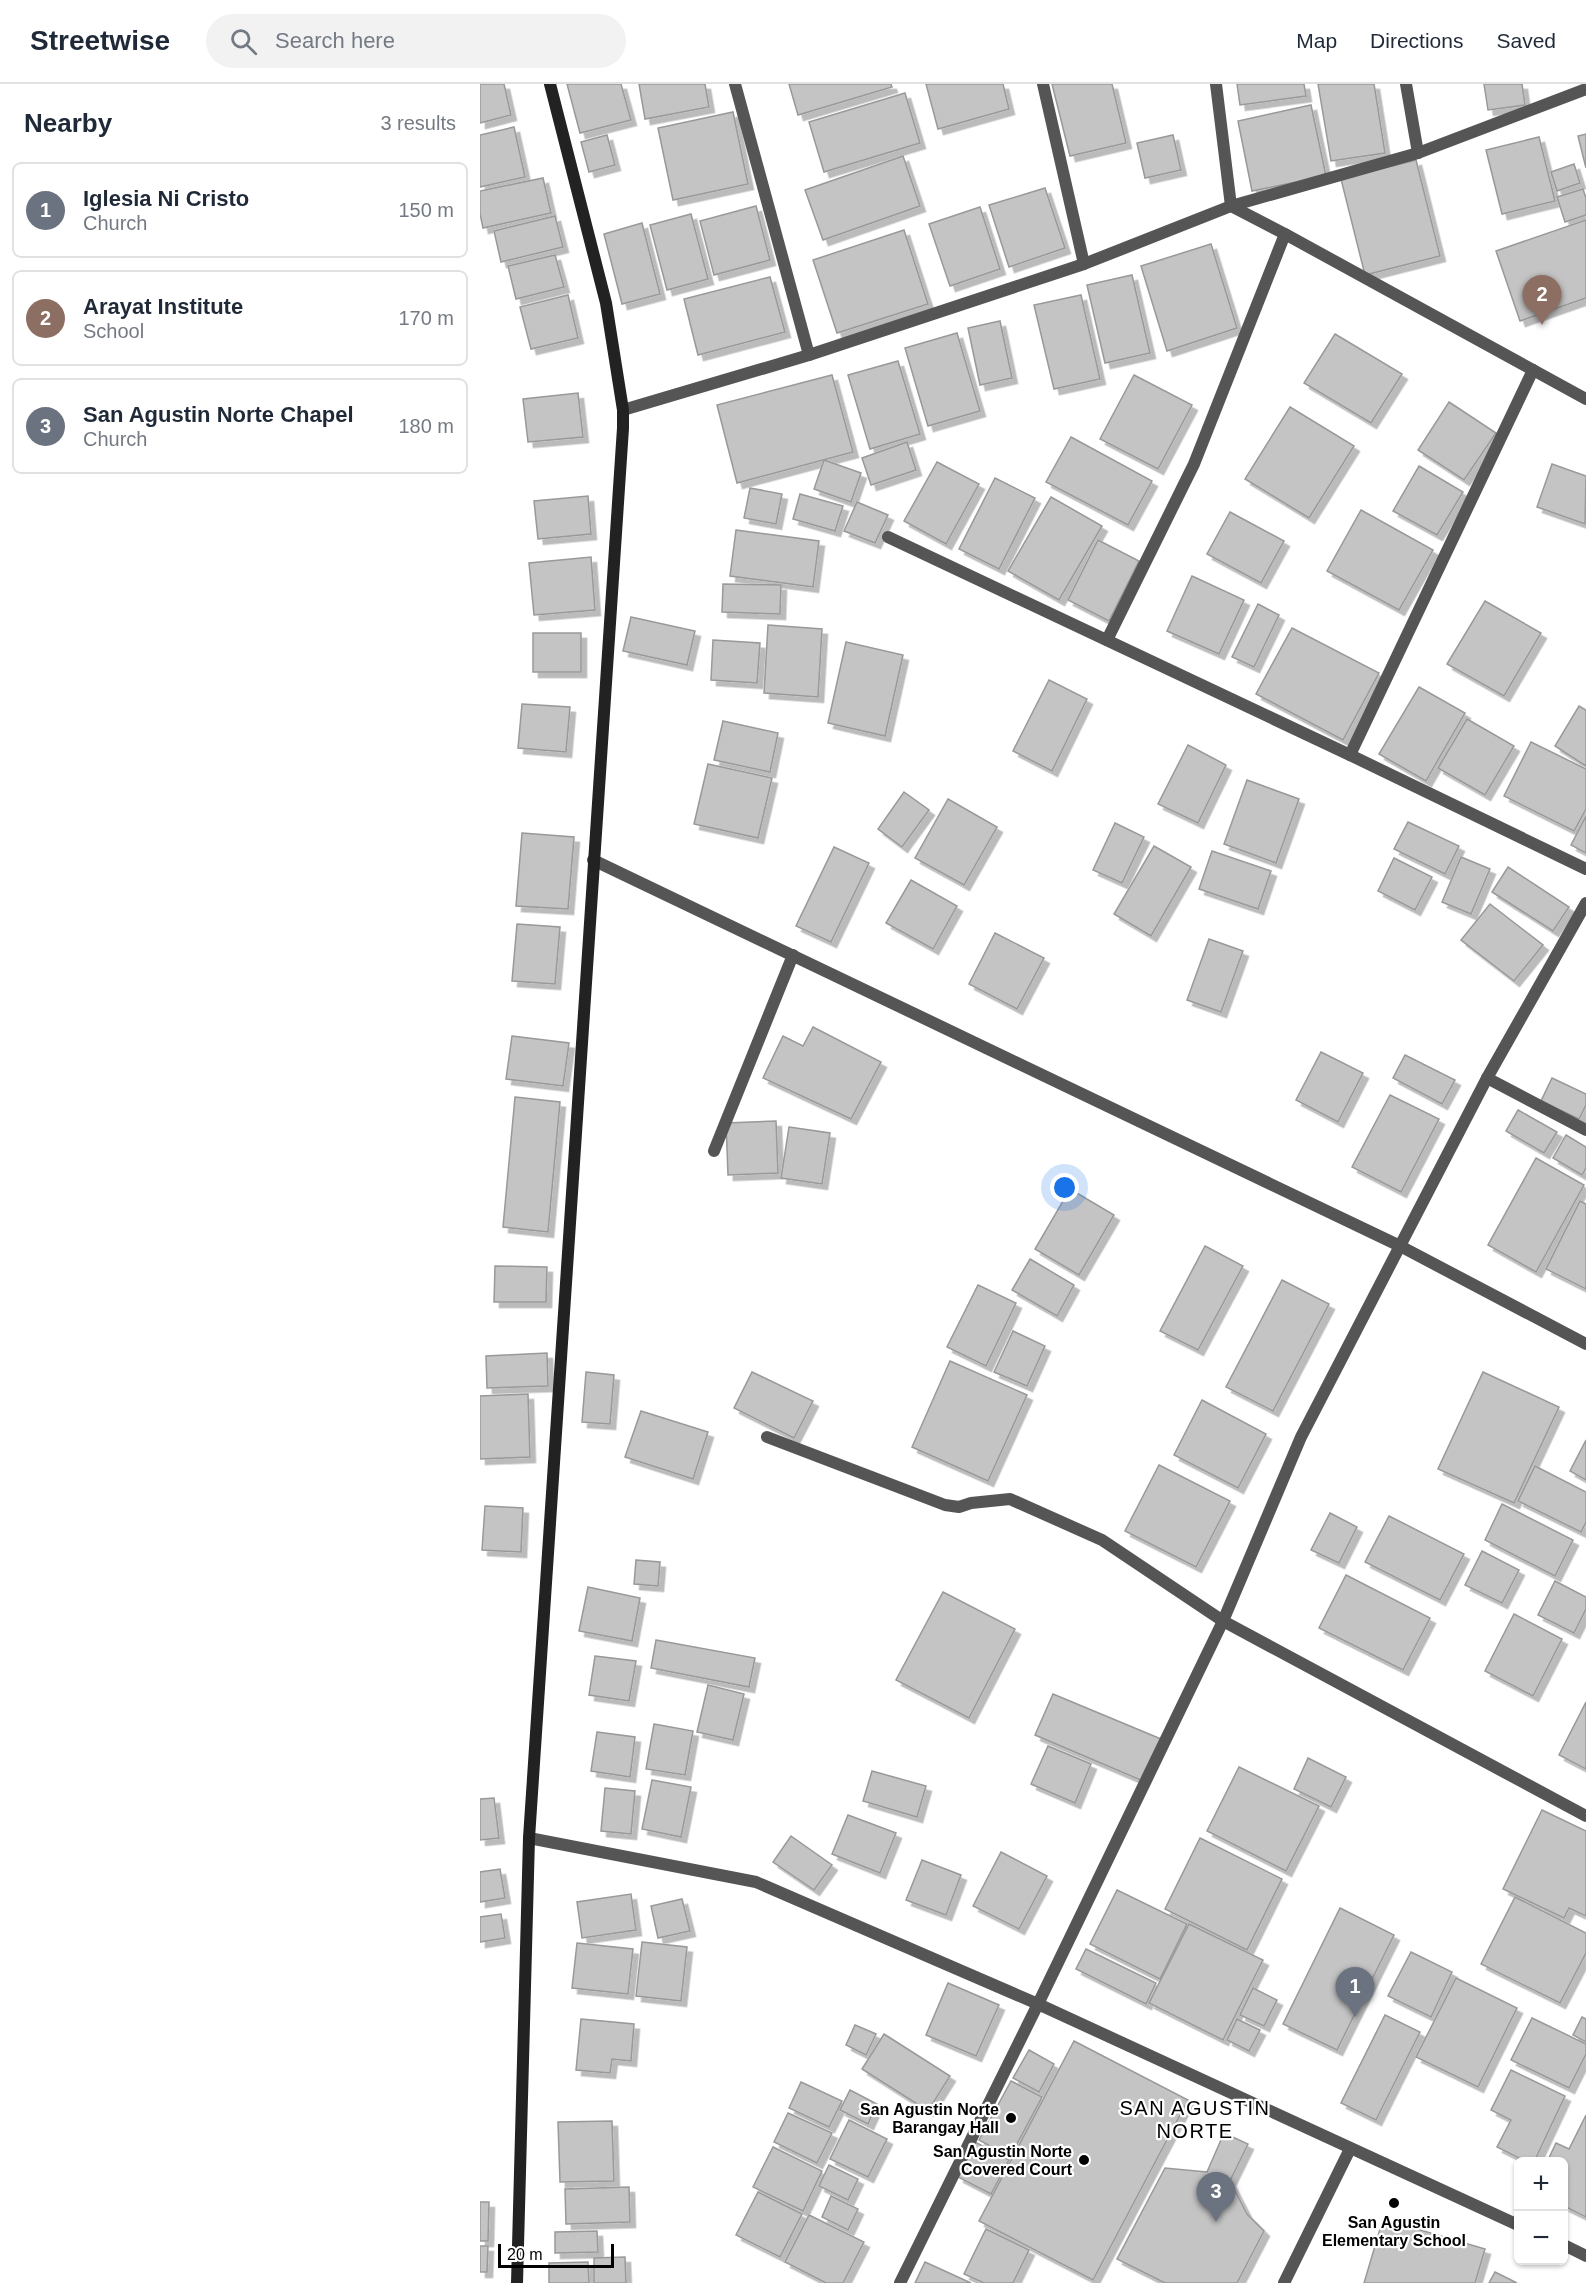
<!DOCTYPE html>
<html lang="en">
<head>
<meta charset="utf-8">
<style>
  body { margin:0; font-family:Arial,sans-serif; background:#f2f2f3; color:#1f2937 }
  .controls { position:absolute; right:18px; bottom:18px; display:grid; overflow:hidden; border-radius:9px; box-shadow:0 2px 4px #0004 }
  .controls button { width:54px; height:54px; display:grid; place-items:center; padding:0; border:0; border-bottom:2px solid #e0e1e3; background:#fff; color:#1f2937; font:30px sans-serif }
  .scale { position:absolute; left:18px; bottom:15px; width:116px; box-sizing:border-box; padding-left:6px; border:3px solid #000; border-top:0; font-size:16px; line-height:21px; white-space:nowrap; color:#000; -webkit-text-stroke:4px #fff; paint-order:stroke }
  .you { position:absolute; left:585px; top:1104px; width:21px; height:21px; margin:-15px; border:4px solid #fff; border-radius:50%; background:#1a73e8; box-shadow:0 0 0 9px #1a73e833 }
  .badge { display:grid; place-items:center; width:39px; height:39px; border-radius:50%; background:#d93025; color:#fff; font-size:20px; font-weight:700 }
  .pin { position:absolute; translate:-50% -50px; filter:drop-shadow(0 2px 3px #0008) }
  .pin::after { content:''; position:absolute; top:32px; width:21px; height:18px; background:inherit; clip-path:polygon(0 0,100% 0,50% 100%) }
  .list { margin:0; padding:0; list-style:none }
  h2 { display:flex; justify-content:space-between; align-items:center; height:78px; margin:0; padding:0 24px; font-size:26px }
  h2 small { font-size:20px; font-weight:400; color:#747a83 }
  .list li { display:grid; grid-template-columns:39px 1fr auto; gap:18px; align-items:center; box-sizing:border-box; height:96px; margin:0 12px 12px; padding:0 12px; border:2px solid #e0e1e3; border-radius:9px }
  .list b { display:block; font-size:22px; white-space:nowrap }
  .list p { margin:0; font-size:20px; white-space:nowrap; color:#747a83 }
  .list em { font-size:20px; font-style:normal; color:#747a83 }
  .icon { flex:none; width:33px; height:33px; fill:none; stroke:currentColor; stroke-width:2; stroke-linecap:round; stroke-linejoin:round }
  .map { position:relative; flex:none; width:1106px; height:2199px; overflow:hidden }
  header { display:flex; align-items:center; gap:36px; box-sizing:border-box; height:84px; padding:0 30px; background:#fff; border-bottom:2px solid #e0e1e3 }
  header strong { font-size:28px }
  nav { display:flex; gap:33px; margin-inline-start:auto; font-size:21px }
  .search { width:420px; height:54px; background:#f2f2f3; display:flex; align-items:center; gap:15px; box-sizing:border-box; padding:0 21px; border-radius:33px; color:#747a83; font-size:22px }
  main { display:flex }
  aside { flex:1; background:#fff }
  .map>svg:first-child { display:block }
  .building { fill:#c4c4c4; stroke:#999; stroke-width:1.5; filter:url(#shadow) }
  .lines { fill:none; stroke-linecap:round; stroke-linejoin:round }
  .street { stroke:#555; stroke-width:12 }
  .secondary { stroke:#222; stroke-width:12 }
  .poi-dot { fill:#000; stroke:#fff; stroke-width:2 }
  .labels { text-anchor:middle; dominant-baseline:central; stroke-width:4.5; stroke-linejoin:round; paint-order:stroke }
  .poi-label { font-size:16px; font-weight:bold; fill:#000; stroke:#fff; text-anchor:end }
  .quarter-label { font-size:20px; letter-spacing:1.5px; fill:#000; stroke:#fff }
</style>
</head>
<body>
<header>
<strong>Streetwise</strong>
<div class="search"><svg class="icon" aria-label="search" viewBox="0 0 24 24"><circle cx="10" cy="10" r="6"/><path d="M15 15l6 6"/></svg>Search here</div>
<nav><a>Map</a><a>Directions</a><a>Saved</a></nav>
</header>
<main>
<aside>
<h2>Nearby<small>3 results</small></h2>
<ul class="list">
<li><span class="badge" style="background:#6b7280">1</span><div><b>Iglesia Ni Cristo</b><p>Church</p></div><em>150 m</em></li>
<li><span class="badge" style="background:#8d6e63">2</span><div><b>Arayat Institute</b><p>School</p></div><em>170 m</em></li>
<li><span class="badge" style="background:#6b7280">3</span><div><b>San Agustin Norte Chapel</b><p>Church</p></div><em>180 m</em></li>
</ul>
</aside>
<div class="map">
<svg width="1106" height="2199" viewBox="0 0 1106 2199">
  <defs>
    <filter id="shadow"><feDropShadow dx="5.5" dy="5.5" stdDeviation="0" flood-color="#0004"/></filter>
  </defs>
  <rect width="100%" height="100%" fill="#fff"/>
  <g class="building">
    <path d="M0 0H24L31 31 0 39Z"/>
    <path d="M87 0H141L151 36 100 49Z"/>
    <path d="M159 0H225L229 23 165 35Z"/>
    <path d="M309 0H411L412 3 318 31Z"/>
    <path d="M446 0H523L529 25 458 45Z"/>
    <path d="M572 0H632L646 59 590 72Z"/>
    <path d="M757 0H824L826 12 760 21Z"/>
    <path d="M838 0H894L905 69 851 77Z"/>
    <path d="M1004 0H1042L1045 21 1008 26Z"/>
    <path d="M425 9 440 59 344 88 329 38Z"/>
    <path d="M831 21 846 92 772 107 758 37Z"/>
    <path d="M253 28 268 100 193 116 178 44Z"/>
    <path d="M34 43 45 93 0 103V51Z"/>
    <path d="M1106 50V84L1098 52Z"/>
    <path d="M127 51 135 81 109 88 101 58Z"/>
    <path d="M693 51 701 86 665 94 657 59Z"/>
    <path d="M1059 53 1075 117 1022 130 1006 66Z"/>
    <path d="M423 72 440 122 343 156 325 106Z"/>
    <path d="M936 76 960 172 885 191 861 95Z"/>
    <path d="M1094 80 1100 99 1077 107 1071 88Z"/>
    <path d="M63 94 71 129 3 144 0 130V107Z"/>
    <path d="M565 104 585 164 529 183 509 121Z"/>
    <path d="M1103 105 1106 114V131L1085 138 1077 113Z"/>
    <path d="M276 122 290 176 234 191 220 137Z"/>
    <path d="M500 123 520 185 470 202 449 140Z"/>
    <path d="M211 130 228 195 187 206 170 141Z"/>
    <path d="M75 132 83 163 21 178 14 147Z"/>
    <path d="M1106 136V214L1040 237 1016 167Z"/>
    <path d="M162 139 180 210 142 220 124 150Z"/>
    <path d="M424 146 448 220 357 249 333 176Z"/>
    <path d="M731 160 757 244 687 267 661 182Z"/>
    <path d="M75 171 84 203 36 215 28 182Z"/>
    <path d="M652 191 670 269 625 279 607 201Z"/>
    <path d="M290 193 305 248 218 271 204 215Z"/>
    <path d="M88 211 98 254 51 265 40 223Z"/>
    <path d="M601 211 620 295 574 305 554 221Z"/>
    <path d="M520 237 532 294 500 301 488 244Z"/>
    <path d="M477 249 500 327 448 342 425 264Z"/>
    <path d="M855 250 922 290 891 339 824 299Z"/>
    <path d="M418 277 440 350 390 365 368 291Z"/>
    <path d="M352 291 373 368 257 399 237 321Z"/>
    <path d="M654 291 712 321 678 385 620 355Z"/>
    <path d="M98 309 103 353 48 358 43 315Z"/>
    <path d="M969 318 1016 349 984 396 938 366Z"/>
    <path d="M810 323 874 362 829 434 765 395Z"/>
    <path d="M591 353 672 397 648 441 566 398Z"/>
    <path d="M427 358 436 386 391 401 382 374Z"/>
    <path d="M344 376 381 389 371 418 334 405Z"/>
    <path d="M457 378 499 400 466 460 424 437Z"/>
    <path d="M1072 380 1106 392 1105 440 1057 423Z"/>
    <path d="M939 382 983 408 957 451 913 427Z"/>
    <path d="M515 394 555 414 519 485 479 465Z"/>
    <path d="M270 404 302 410 296 440 264 434Z"/>
    <path d="M320 410 363 422 355 447 313 435Z"/>
    <path d="M108 412 111 450 58 455 54 417Z"/>
    <path d="M571 413 622 442 579 516 528 487Z"/>
    <path d="M377 418 408 431 395 459 364 447Z"/>
    <path d="M881 426 953 466 919 526 847 487Z"/>
    <path d="M750 428 804 457 781 499 727 470Z"/>
    <path d="M256 446 339 457 333 503 250 492Z"/>
    <path d="M618 456 659 477 629 537 588 516Z"/>
    <path d="M111 473 115 526 54 531 49 479Z"/>
    <path d="M712 492 764 516 739 570 687 547Z"/>
    <path d="M243 500 301 501 300 530 242 528Z"/>
    <path d="M1005 517 1061 549 1024 612 967 580Z"/>
    <path d="M778 520 799 531 774 583 752 573Z"/>
    <path d="M151 533 215 547 207 581 143 567Z"/>
    <path d="M288 541 342 545 338 613 284 609Z"/>
    <path d="M812 544 899 589 863 656 776 610Z"/>
    <rect x="53" y="549" width="48" height="39"/>
    <path d="M233 556 280 559 277 599 231 596Z"/>
    <path d="M366 558 423 571 405 652 348 639Z"/>
    <path d="M569 596 607 615 572 687 533 667Z"/>
    <path d="M939 603 985 629 946 697 899 670Z"/>
    <path d="M42 620 90 623 86 668 38 664Z"/>
    <path d="M1099 622 1106 626V682L1075 662Z"/>
    <path d="M987 635 1034 662 1005 711 958 684Z"/>
    <path d="M243 637 298 649 290 688 234 676Z"/>
    <path d="M1051 658 1106 685V725L1094 747 1024 712Z"/>
    <path d="M708 661 746 681 718 739 678 720Z"/>
    <path d="M228 680 292 694 278 754 214 740Z"/>
    <path d="M767 696 819 715 796 779 744 760Z"/>
    <path d="M424 708 449 726 422 763 398 745Z"/>
    <path d="M468 715 517 743 484 801 435 774Z"/>
    <path d="M1106 732V769L1091 761Z"/>
    <path d="M928 738 979 762 965 790 914 765Z"/>
    <path d="M635 739 664 753 642 799 613 786Z"/>
    <path d="M42 749 94 753 88 825 36 822Z"/>
    <path d="M674 762 711 783 671 852 634 830Z"/>
    <path d="M354 763 389 779 351 858 316 842Z"/>
    <path d="M732 767 791 787 778 825 719 805Z"/>
    <path d="M981 773 1010 785 991 830 962 818Z"/>
    <path d="M914 774 952 793 935 826 898 807Z"/>
    <path d="M1028 783 1089 823 1073 847 1012 808Z"/>
    <path d="M431 796 477 822 453 865 406 839Z"/>
    <path d="M1010 820 1063 861 1034 897 981 856Z"/>
    <path d="M37 840 80 843 75 900 32 897Z"/>
    <path d="M515 849 564 874 537 925 489 900Z"/>
    <path d="M729 855 763 867 741 928 707 916Z"/>
    <path d="M333 943 401 978 371 1035 283 994 303 952 323 962Z"/>
    <path d="M32 952 89 959 83 1002 26 995Z"/>
    <path d="M841 968 883 989 858 1038 816 1016Z"/>
    <path d="M925 971 975 996 962 1020 913 994Z"/>
    <path d="M1072 994 1106 1010V1021L1099 1035 1061 1017Z"/>
    <path d="M910 1011 959 1035 921 1108 872 1083Z"/>
    <path d="M35 1013 80 1018 68 1148 23 1143Z"/>
    <path d="M1038 1026 1077 1048 1064 1069 1026 1047Z"/>
    <path d="M296 1037 298 1089 248 1091 246 1039Z"/>
    <path d="M309 1043 350 1049 342 1100 301 1094Z"/>
    <path d="M1086 1051 1106 1063V1084L1102 1091 1073 1074Z"/>
    <path d="M1056 1074 1104 1101 1056 1188 1008 1161Z"/>
    <path d="M590 1105 634 1131 599 1191 555 1165Z"/>
    <path d="M1100 1117 1106 1120V1205L1066 1185Z"/>
    <path d="M725 1162 763 1182 718 1266 680 1247Z"/>
    <path d="M550 1175 594 1201 577 1232 532 1206Z"/>
    <path d="M15 1182 67 1183 66 1218H14Z"/>
    <path d="M802 1196 849 1220 793 1327 746 1303Z"/>
    <path d="M498 1201 536 1219 506 1282 467 1263Z"/>
    <path d="M533 1247 565 1262 547 1302 514 1288Z"/>
    <path d="M67 1269 68 1302 7 1304 6 1272Z"/>
    <path d="M470 1277 547 1311 508 1397 432 1363Z"/>
    <path d="M106 1288 134 1291 130 1340 102 1338Z"/>
    <path d="M272 1288 333 1317 314 1354 254 1324Z"/>
    <path d="M1003 1288 1079 1323 1034 1419 958 1385Z"/>
    <path d="M48 1310 50 1373 0 1375V1312Z"/>
    <path d="M722 1316 786 1350 758 1404 694 1371Z"/>
    <path d="M161 1327 228 1348 213 1395 145 1373Z"/>
    <path d="M1106 1356V1396L1090 1387Z"/>
    <path d="M679 1381 750 1417 716 1483 645 1447Z"/>
    <path d="M1055 1382 1106 1408V1438L1101 1448 1038 1417Z"/>
    <path d="M1022 1420 1093 1456 1075 1492 1005 1456Z"/>
    <path d="M5 1422 43 1424 41 1468 2 1466Z"/>
    <path d="M850 1429 877 1443 859 1479 831 1466Z"/>
    <path d="M909 1432 984 1470 960 1516 885 1478Z"/>
    <path d="M1002 1467 1039 1486 1022 1519 985 1501Z"/>
    <path d="M156 1476 180 1478 178 1502 154 1500Z"/>
    <path d="M866 1491 950 1534 923 1586 839 1544Z"/>
    <path d="M1075 1497 1106 1513V1525L1094 1549 1058 1531Z"/>
    <path d="M108 1503 160 1514 152 1557 99 1547Z"/>
    <path d="M463 1508 535 1545 489 1634 416 1596Z"/>
    <path d="M1034 1530 1082 1555 1053 1612 1005 1587Z"/>
    <path d="M176 1556 275 1574 269 1603 171 1584Z"/>
    <path d="M115 1572 156 1577 149 1617 109 1611Z"/>
    <path d="M228 1601 264 1610 253 1656 217 1648Z"/>
    <path d="M573 1610 681 1655 663 1697 555 1651Z"/>
    <path d="M1106 1618V1685L1079 1671Z"/>
    <path d="M174 1640 213 1647 205 1691 166 1685Z"/>
    <path d="M117 1648 155 1653 150 1693 111 1687Z"/>
    <path d="M568 1662 611 1680 595 1719 551 1700Z"/>
    <path d="M828 1674 866 1693 851 1723 814 1705Z"/>
    <path d="M759 1683 839 1722 806 1787 727 1747Z"/>
    <path d="M392 1687 446 1702 437 1733 383 1717Z"/>
    <path d="M172 1696 211 1703 201 1753 162 1745Z"/>
    <path d="M125 1704 155 1707 151 1750 121 1747Z"/>
    <path d="M14 1714 19 1754 0 1756V1715Z"/>
    <path d="M1062 1726 1106 1747V1832L1089 1824 1084 1834 1023 1805Z"/>
    <path d="M368 1731 416 1749 400 1789 352 1770Z"/>
    <path d="M311 1752 352 1781 334 1806 293 1778Z"/>
    <path d="M720 1754 802 1795 767 1866 685 1825Z"/>
    <path d="M521 1768 567 1792 539 1845 493 1822Z"/>
    <path d="M442 1776 481 1791 466 1831 426 1816Z"/>
    <path d="M20 1785 25 1814 0 1818V1788Z"/>
    <path d="M637 1806 707 1840 680 1895 610 1860Z"/>
    <path d="M151 1810 156 1846 102 1854 97 1818Z"/>
    <path d="M1035 1813 1106 1849V1869L1080 1919 1001 1880Z"/>
    <path d="M202 1815 210 1847 178 1854 171 1822Z"/>
    <path d="M860 1824 914 1851 857 1966 803 1940Z"/>
    <path d="M21 1830 25 1854 0 1858V1833Z"/>
    <path d="M709 1840 783 1876 743 1956 669 1919Z"/>
    <path d="M162 1858 207 1863 201 1917 156 1912Z"/>
    <path d="M97 1859 153 1865 148 1910 92 1904Z"/>
    <path d="M606 1865 676 1899 666 1920 596 1885Z"/>
    <path d="M931 1868 972 1888 951 1933 908 1912Z"/>
    <path d="M976 1894 1037 1924 998 2003 936 1973Z"/>
    <path d="M468 1899 519 1921 496 1972 446 1951Z"/>
    <path d="M773 1904 797 1916 784 1942 760 1931Z"/>
    <path d="M905 1931 940 1948 896 2036 861 2019Z"/>
    <path d="M1102 1933 1106 1935V1958L1093 1951Z"/>
    <path d="M1052 1934 1106 1960V1970L1089 2004 1031 1976Z"/>
    <path d="M101 1935 154 1940 151 1977 132 1975 130 1989 96 1986Z"/>
    <path d="M757 1935 780 1946 769 1967 747 1956Z"/>
    <path d="M375 1941 396 1950 386 1971 366 1961Z"/>
    <path d="M404 1950 470 1992 448 2027 382 1985Z"/>
    <path d="M594 1957 708 2016 613 2196 499 2137Z"/>
    <path d="M549 1966 574 1980 559 2008 533 1994Z"/>
    <path d="M1031 1986 1085 2012 1054 2078H1047L1017 2063 1031 2036 1011 2026Z"/>
    <path d="M531 1997 562 2013 530 2073 499 2056Z"/>
    <path d="M321 1998 362 2017 349 2043 309 2024Z"/>
    <path d="M370 2006 397 2020 388 2040 360 2026Z"/>
    <path d="M308 2029 352 2049 337 2079 294 2058Z"/>
    <path d="M1106 2031V2133L1084 2122V2078H1067L1076 2059 1089 2065Z"/>
    <path d="M369 2036 407 2055 388 2093 350 2075Z"/>
    <path d="M132 2037 134 2097 80 2098 78 2038Z"/>
    <path d="M744 2049 768 2060 750 2097 767 2130 784 2147 757 2199H685L637 2175 685 2084 727 2088Z"/>
    <path d="M495 2058 529 2076 511 2110 478 2093Z"/>
    <path d="M293 2063 342 2087 323 2127 273 2103Z"/>
    <path d="M349 2081 378 2095 368 2116 339 2102Z"/>
    <path d="M149 2103 150 2138 86 2140 85 2105Z"/>
    <path d="M278 2108 322 2130 300 2173 256 2151Z"/>
    <path d="M351 2112 378 2125 368 2146 342 2133Z"/>
    <path d="M0 2118H9L8 2157H0Z"/>
    <path d="M329 2131 384 2158 363 2199H346L305 2178Z"/>
    <path d="M903 2135 1005 2165 995 2199H884Z"/>
    <path d="M506 2145 549 2166 533 2199H504L484 2190Z"/>
    <path d="M117 2147 118 2168 75 2169V2148Z"/>
    <path d="M0 2162H8L7 2188H0Z"/>
    <path d="M145 2173 146 2199H114V2174Z"/>
    <path d="M108 2178 109 2199H69V2179Z"/>
    <path d="M445 2178 491 2199H435Z"/>
    <path d="M1015 2188 1037 2199H1009Z"/>
  </g>
  <g class="lines">
    <g class="street">
      <path d="M255 0 329 271"/>
      <path d="M563 0 604 180"/>
      <path d="M736 0 751 122 805 150 1106 315"/>
      <path d="M926 0 938 69"/>
      <path d="M143 326 329 271 604 180 751 122 938 69 1106 5"/>
      <path d="M408 453 870 671 1106 785"/>
      <path d="M627 556 714 380 805 150"/>
      <path d="M870 671 1053 286"/>
      <path d="M113 776 920 1162 1106 1260"/>
      <path d="M1007 994 1106 1046"/>
      <path d="M234 1067 313 871"/>
      <path d="M287 1353 465 1421 479 1423 491 1419 530 1415 622 1456 743 1537 1106 1732"/>
      <path d="M49 1754 276 1798 558 1920 1038 2141"/>
      <path d="M1084 2161 1106 2172"/>
      <path d="M420 2199 558 1920 743 1537 821 1353 1007 994 1106 819"/>
      <path d="M804 2199 870 2065"/>
    </g>
    <path class="secondary" d="M37 2199 49 1754 143 344V326L126 219 70 0"/>
  </g>
  <g class="poi-dot">
    <circle cx="531" cy="2034" r="6"/>
    <circle cx="604" cy="2076" r="6"/>
    <circle cx="914" cy="2119" r="6"/>
  </g>
  <g class="labels">
    <g class="poi-label">
      <text x="519" y="2025">San Agustin Norte<tspan x="519" dy="18">Barangay Hall</tspan></text>
      <text x="592" y="2067">San Agustin Norte<tspan x="592" dy="18">Covered Court</tspan></text>
      <text x="914" y="2138" text-anchor="middle">San Agustin<tspan x="914" dy="18">Elementary School</tspan></text>
    </g>
    <g class="quarter-label">
      <text x="715" y="2024">SAN AGUSTIN<tspan x="715" dy="23">NORTE</tspan></text>
    </g>
  </g>
</svg>
<div class="controls">
<button>+</button>
<button>−</button>
</div>
<div class="scale">20 m</div>
<div class="you"></div>
<div class="pin badge" style="left:875px;top:1933px;background:#6b7280">1</div>
<div class="pin badge" style="left:1062px;top:241px;background:#8d6e63">2</div>
<div class="pin badge" style="left:736px;top:2138px;background:#6b7280">3</div>
</div>
</main>
</body>
</html>
